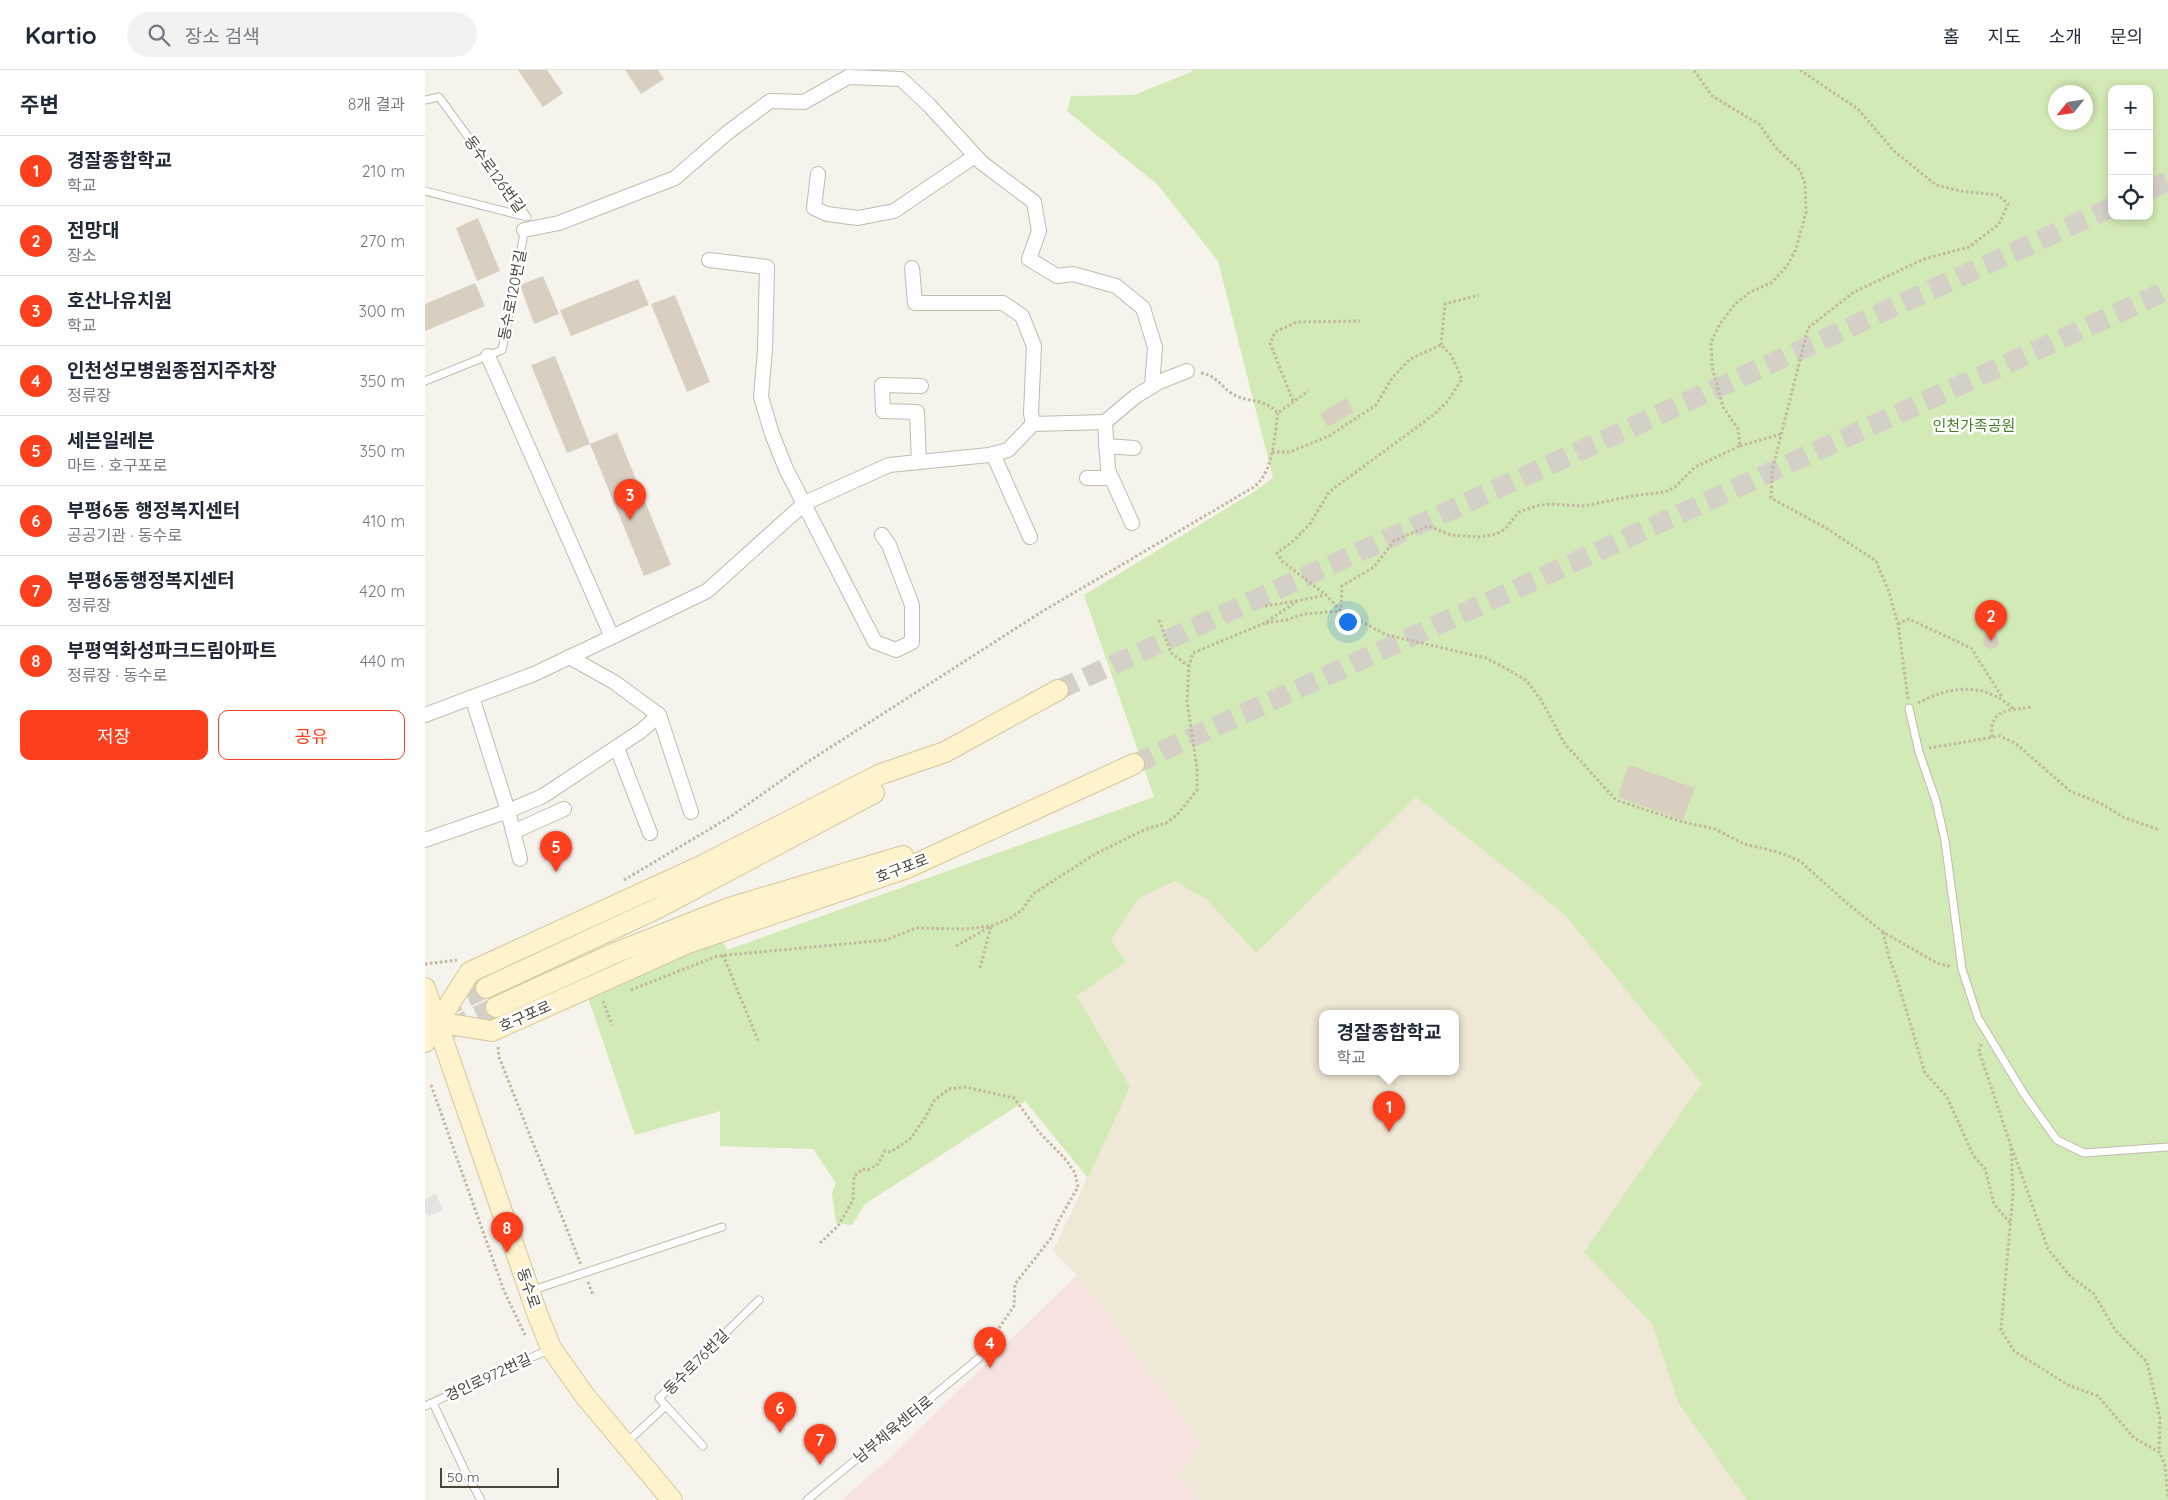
<!DOCTYPE html>
<html lang="ko">
<head>
<meta charset="utf-8">
<style>
  body { margin:0; font-family:Quicksand,"Noto Sans KR",sans-serif; background:#f2f2f3; color:#1f2937 }
  .controls { position:absolute; right:15px; top:15px; display:grid; overflow:hidden; border-radius:10px; box-shadow:0 2px 8px #0003 }
  .controls button { width:45px; height:45px; display:grid; place-items:center; padding:0; border:0; border-bottom:1px solid #e0e1e3; background:#fff; color:#1f2937; font:25px sans-serif }
  .compass { position:absolute; left:1623px; top:15px; width:45px; height:45px; border-radius:50%; background:#fff; box-shadow:0 2px 8px #0003; rotate:240deg }
  .scale { position:absolute; left:15px; bottom:12px; width:119px; box-sizing:border-box; padding-left:5px; border:2px solid #4b4439; border-top:0; font-size:14px; line-height:18px; white-space:nowrap; color:#4b4439; -webkit-text-stroke:4px #fff; paint-order:stroke }
  .you { position:absolute; left:922px; top:551px; width:18px; height:18px; margin:-12px; border:4px solid #fff; border-radius:50%; background:#1a73e8; box-shadow:0 0 0 8px #1a73e833 }
  .badge { display:grid; place-items:center; width:32px; height:32px; border-radius:50%; background:#fc3f1d; color:#fff; font-size:16px; font-weight:700 }
  .pin { position:absolute; translate:-50% -41px; filter:drop-shadow(0 1px 2px #0008) }
  .pin::after { content:''; position:absolute; top:26px; width:18px; height:15px; background:inherit; clip-path:polygon(0 0,100% 0,50% 100%) }
  .popup { position:absolute; left:894px; top:940px; width:140px; height:65px; box-sizing:border-box; display:grid; place-content:center; border-radius:10px; background:#fff; filter:drop-shadow(0 1px 4px #0005); font-size:16px; white-space:nowrap; color:#747a83 }
  .popup b { font-size:19px; color:#1f2937 }
  .popup::after { content:''; position:absolute; left:50%; top:100%; margin-left:-10px; border:10px solid transparent; border-top-color:#fff }
  .list { margin:0; padding:0; list-style:none }
  h2 { display:flex; justify-content:space-between; align-items:center; height:65px; margin:0; padding:0 20px; font-size:21px }
  h2 small { font-size:16px; font-weight:400; color:#747a83 }
  .list li { display:grid; grid-template-columns:32px 1fr auto; gap:15px; align-items:center; box-sizing:border-box; height:70px; padding:0 20px; border-top:1px solid #e0e1e3 }
  .list b { display:block; font-size:19px; white-space:nowrap }
  .list p { margin:0; font-size:16px; white-space:nowrap; color:#747a83 }
  .list em { font-size:16px; font-style:normal; color:#747a83 }
  .actions { display:flex; gap:10px; padding:15px 20px }
  .actions a { flex:1; padding:11px 0; border:1px solid #fc3f1d; border-radius:10px; text-align:center; font-size:18px; color:#fc3f1d }
  .actions .main { background:#fc3f1d; color:#fff }
  .icon { flex:none; width:28px; height:28px; fill:none; stroke:currentColor; stroke-width:2; stroke-linecap:round; stroke-linejoin:round }
  .map { position:relative; flex:none; width:1743px; height:1430px; overflow:hidden }
  header { display:flex; align-items:center; gap:30px; box-sizing:border-box; height:70px; padding:0 25px; background:#fff; border-bottom:1px solid #e0e1e3 }
  header strong { font-size:24px }
  nav { display:flex; gap:28px; margin-inline-start:auto; font-size:18px }
  .search { width:350px; height:45px; background:#f2f2f3; display:flex; align-items:center; gap:12px; box-sizing:border-box; padding:0 18px; border-radius:28px; color:#747a83; font-size:19px }
  main { display:flex }
  aside { flex:1; background:#fff }
  .map>svg:first-child { display:block }
  .education { fill:#efe8d6; fill-rule:evenodd }
  .medical { fill:#f6e3e0 }
  .green { fill:#d2eab5; fill-rule:evenodd }
  .parking { fill:#e5e3e0 }
  .building { fill:#d8cfc1 }
  .lines { fill:none; stroke-linecap:round; stroke-linejoin:round }
  .secondary-tunnel { stroke:#d4d0c8; stroke-width:20; stroke-dasharray:20 10; stroke-linecap:butt }
  .lane-casing { stroke:#c2bbae; stroke-width:9 }
  .street-casing { stroke:#c2bbae; stroke-width:16 }
  .secondary-casing { stroke:#d6c79b; stroke-width:22 }
  .path { stroke:#c4b79f; stroke-width:3; stroke-dasharray:2.5 2.5; stroke-linecap:butt }
  .lane { stroke:#fff; stroke-width:7 }
  .street { stroke:#fff; stroke-width:14 }
  .secondary { stroke:#fff3cd; stroke-width:20 }
  .labels { text-anchor:middle; dominant-baseline:central; stroke-width:5; stroke-linejoin:round; paint-order:stroke }
  .street-label { font-size:15px; fill:#4b4439; stroke:#fff }
  .park-label { font-size:15px; fill:#4a7f2a; stroke:#fff }
</style>
</head>
<body>
<header>
<strong>Kartio</strong>
<div class="search"><svg class="icon" aria-label="search" viewBox="0 0 24 24"><circle cx="10" cy="10" r="6"/><path d="M15 15l6 6"/></svg>장소 검색</div>
<nav><a>홈</a><a>지도</a><a>소개</a><a>문의</a></nav>
</header>
<main>
<aside>
<h2>주변<small>8개 결과</small></h2>
<ul class="list">
<li><span class="badge">1</span><div><b>경잘종합학교</b><p>학교</p></div><em>210 m</em></li>
<li><span class="badge">2</span><div><b>전망대</b><p>장소</p></div><em>270 m</em></li>
<li><span class="badge">3</span><div><b>호산나유치원</b><p>학교</p></div><em>300 m</em></li>
<li><span class="badge">4</span><div><b>인천성모병원종점지주차장</b><p>정류장</p></div><em>350 m</em></li>
<li><span class="badge">5</span><div><b>세븐일레븐</b><p>마트 · 호구포로</p></div><em>350 m</em></li>
<li><span class="badge">6</span><div><b>부평6동 행정복지센터</b><p>공공기관 · 동수로</p></div><em>410 m</em></li>
<li><span class="badge">7</span><div><b>부평6동행정복지센터</b><p>정류장</p></div><em>420 m</em></li>
<li><span class="badge">8</span><div><b>부평역화성파크드림아파트</b><p>정류장 · 동수로</p></div><em>440 m</em></li>
</ul>
<div class="actions"><a class="main">저장</a><a>공유</a></div>
</aside>
<div class="map">
<svg width="1743" height="1430" viewBox="0 0 1743 1430">
  <rect width="100%" height="100%" fill="#f6f3ec"/>
  <path class="education" d="M991 727 1139 844 1278 1013 1160 1182 1227 1254 1254 1334 1322 1430H773L753 1403 776 1373 652 1205 628 1181 705 1017 652 926 701 892 686 870 714 828 750 810 781 829 831 883ZM898 943H1030V1001H898Z"/>
  <path class="medical" d="M652 1205 776 1373 753 1403 773 1430H416L455 1397Z"/>
  <path class="green" d="M767 0H1743V1430H1322L1254 1334 1227 1254 1159 1182 1277 1013 1139 844 991 727 831 883 781 829 750 811 714 828 686 870 701 892 652 926 705 1017 663 1108 600 1031 440 1134 427 1155 411 1153 407 1123 411 1113 388 1079 295 1076V1041L210 1065 161 922 296 868 302 880 729 727 659 525 830 421 848 408 793 191 732 114 642 41 646 26 709 25 766 2ZM1687 19H1724V146H1687ZM1630 22H1660V52H1630Z"/>
  <path class="parking" d="M11 1124 18 1140 3 1146 0 1141V1129Z"/>
  <g class="building">
    <path d="M93 0H122L138 23 118 37Z"/>
    <path d="M200 0H233L239 9 216 24Z"/>
    <path d="M53 148 75 201 52 211 31 158Z"/>
    <path d="M118 206 134 244 109 254 95 215Z"/>
    <path d="M213 209 224 235 146 266 135 240Z"/>
    <path d="M50 213 60 236 0 261V234Z"/>
    <path d="M250 225 285 312 262 322 226 234Z"/>
    <path d="M130 286 165 374 142 383 106 295Z"/>
    <path d="M921 328 929 342 903 357 895 344Z"/>
    <path d="M192 363 246 495 219 506 165 374Z"/>
    <circle cx="1566" cy="571" r="8"/>
    <path d="M1204 695 1270 718 1258 750 1193 727Z"/>
  </g>
  <g class="lines">
    <g class="secondary-tunnel">
      <path d="M1724 120 1743 111"/>
      <path d="M633 620 1687 137"/>
      <path d="M709 694 1743 220"/>
      <path d="M15 939 61 918"/>
      <path d="M25 959 71 937"/>
    </g>
    <defs>
      <g id="lane">
        <path d="M0 30 14 27 102 147 0 121"/>
        <path d="M0 311 77 280 100 158"/>
        <path d="M1484 638 1494 682 1511 731 1520 771 1537 899 1553 948 1599 1024 1632 1070 1659 1083 1743 1077"/>
        <path d="M105 1221 297 1157"/>
        <path d="M8 1333 40 1401 56 1430"/>
        <path d="M0 1336 125 1279"/>
        <path d="M241 1336 278 1376"/>
        <path d="M202 1372 241 1336 234 1328 334 1230"/>
        <path d="M382 1430 554 1288"/>
      </g>
      <g id="street">
        <path d="M393 104 389 138 402 144 433 148 469 141 550 86"/>
        <path d="M99 160 134 153 250 108 302 63 345 31 379 32 423 7 476 9 503 34 557 93 609 132 614 161 604 189 632 206 648 204 691 216 718 238 730 277 727 316"/>
        <path d="M284 190 342 197 340 279 336 327 347 364 361 399 450 572 471 580 487 572V535L464 475 457 465"/>
        <path d="M680 352 711 326 734 312 762 301"/>
        <path d="M608 354 680 352 683 400 707 453"/>
        <path d="M681 376 709 378"/>
        <path d="M568 384 605 467"/>
        <path d="M494 392 492 342 458 341 457 315 496 316"/>
        <path d="M662 408H686"/>
        <path d="M187 567 282 521 380 433 464 395 564 385 583 380 608 354 606 343 609 276 597 246 578 233H490L487 198"/>
        <path d="M0 645 109 604 187 567 63 286"/>
        <path d="M234 645 266 742"/>
        <path d="M192 678 225 763"/>
        <path d="M88 762 139 739"/>
        <path d="M0 770 83 741 47 627"/>
        <path d="M95 789 83 741 118 726 216 661 234 645 189 612 144 587"/>
      </g>
      <g id="secondary">
        <path d="M0 918 112 1243 126 1278 160 1326 247 1430"/>
        <path d="M61 918 233 838 449 723"/>
        <path d="M71 937 190 883 304 838 478 786"/>
        <path d="M0 950 67 961 263 873 482 798 709 694"/>
        <path d="M0 972 45 902 278 795 456 704 520 682 633 620"/>
      </g>
    </defs>
    <use href="#lane" class="lane-casing"/>
    <use href="#street" class="street-casing"/>
    <use href="#secondary" class="secondary-casing"/>
    <g class="path">
      <path d="M1375 0 1433 39 1469 81 1511 115 1535 121 1573 125 1583 134 1574 154 1544 177 1499 189 1429 222 1383 258 1347 401 1346 428 1401 458 1451 491 1464 522 1473 554 1483 629"/>
      <path d="M1016 275 1020 234 1054 225"/>
      <path d="M776 303C790 305 795 315 806 323 822 334 836 326 853 343L883 321"/>
      <path d="M868 331 845 273 850 262 872 252 935 251"/>
      <path d="M1315 376 1356 364"/>
      <path d="M847 382H865L904 366 951 335 967 308 985 289 1016 275 1026 285 1037 309 1022 332 1007 346 904 422 885 454 867 472 852 483 857 491 901 525"/>
      <path d="M840 536 871 531"/>
      <path d="M734 550 746 583 764 596"/>
      <path d="M841 553 861 550 879 544 916 541 917 516 949 497 969 471 1003 456 1026 465 1054 467 1071 464 1080 459 1094 442 1111 436 1125 434 1158 436 1207 426 1240 422 1250 417 1270 397 1315 376 1313 359 1298 337 1287 297 1286 272 1295 254 1310 234 1325 222 1346 213 1362 196 1371 179 1381 142 1380 114 1375 100 1351 78 1334 54 1287 26 1269 0"/>
      <path d="M1473 554 1484 549 1546 578 1577 627"/>
      <path d="M1493 633C1527 615 1560 612 1590 640"/>
      <path d="M1567 667C1564 638 1584 641 1606 637"/>
      <path d="M1504 678 1575 666 1590 673 1645 721 1675 733 1700 748 1735 760"/>
      <path d="M199 810 305 747 381 693 618 541 829 417C849 401 849 367 853 343"/>
      <path d="M1458 862 1464 887 1472 909 1500 1003 1522 1027 1548 1085 1560 1099 1569 1134 1585 1153"/>
      <path d="M531 876 563 858"/>
      <path d="M298 885 334 973"/>
      <path d="M0 894 32 890"/>
      <path d="M555 898 566 856"/>
      <path d="M206 920 292 886 461 870 491 858 539 859 566 856 584 849 597 840 608 824 670 784 721 759 741 753 752 745 772 720V698L762 632 764 596 768 583 840 553 872 531 901 525 916 541 962 565 1061 588 1082 599 1102 611 1116 630 1140 674 1191 730 1258 752 1290 759 1319 774 1353 782 1375 791 1423 834 1458 862 1512 893 1527 897"/>
      <path d="M178 931 187 955"/>
      <path d="M1556 974 1554 981 1586 1076 1588 1123 1576 1260 1589 1281 1643 1315 1673 1326 1709 1368 1734 1382 1740 1395 1743 1428"/>
      <path d="M73 977 74 987 156 1195"/>
      <path d="M6 1015 79 1221 101 1267"/>
      <path d="M1587 1078 1623 1179 1645 1206 1669 1224 1690 1260 1722 1292 1735 1348 1734 1382"/>
      <path d="M395 1173 413 1156 428 1130 429 1106 438 1099 443 1100 453 1094 460 1081 466 1082 485 1069 500 1048 509 1031 516 1025 524 1019 540 1017 589 1028 614 1062 642 1091 650 1103 653 1117 634 1150 626 1168 590 1214 589 1236 559 1280"/>
      <path d="M163 1212 168 1225"/>
    </g>
    <use href="#lane" class="lane"/>
    <use href="#street" class="street"/>
    <use href="#secondary" class="secondary"/>
  </g>
  <g class="labels">
    <g class="street-label">
      <text transform="translate(70 104) rotate(54)">동수로126번길</text>
      <text transform="translate(87 225) rotate(-79)">동수로120번길</text>
      <text transform="translate(477 798) rotate(-21)">호구포로</text>
      <text transform="translate(100 946) rotate(-24)">호구포로</text>
      <text transform="translate(104 1218) rotate(71)">동수로</text>
      <text transform="translate(271 1292) rotate(-45)">동수로76번길</text>
      <text transform="translate(63 1307) rotate(-25)">경인로972번길</text>
      <text transform="translate(468 1359) rotate(-39)">남부체육센터로</text>
    </g>
    <g class="park-label">
      <text x="1549" y="355">인천가족공원</text>
    </g>
  </g>
</svg>
<div class="controls">
<button>+</button>
<button>−</button>
<button><svg class="icon" aria-label="locate" viewBox="0 0 24 24"><circle cx="12" cy="12" r="6"/><path d="M12 2v4M12 18v4M2 12h4M18 12h4"/></svg></button>
</div>
<svg class="compass" viewBox="-18 -18 36 36"><path d="M0-13l5 13h-10z" fill="#e53935"/><path d="M0 13l5-13h-10z" fill="#747a83"/></svg>
<div class="scale">50 m</div>
<div class="you"></div>
<div class="pin badge" style="left:964px;top:1062px">1</div>
<div class="popup"><b>경잘종합학교</b>학교</div>
<div class="pin badge" style="left:1566px;top:571px">2</div>
<div class="pin badge" style="left:205px;top:450px">3</div>
<div class="pin badge" style="left:565px;top:1298px">4</div>
<div class="pin badge" style="left:131px;top:802px">5</div>
<div class="pin badge" style="left:355px;top:1363px">6</div>
<div class="pin badge" style="left:395px;top:1395px">7</div>
<div class="pin badge" style="left:82px;top:1183px">8</div>
</div>
</main>
</body>
</html>
